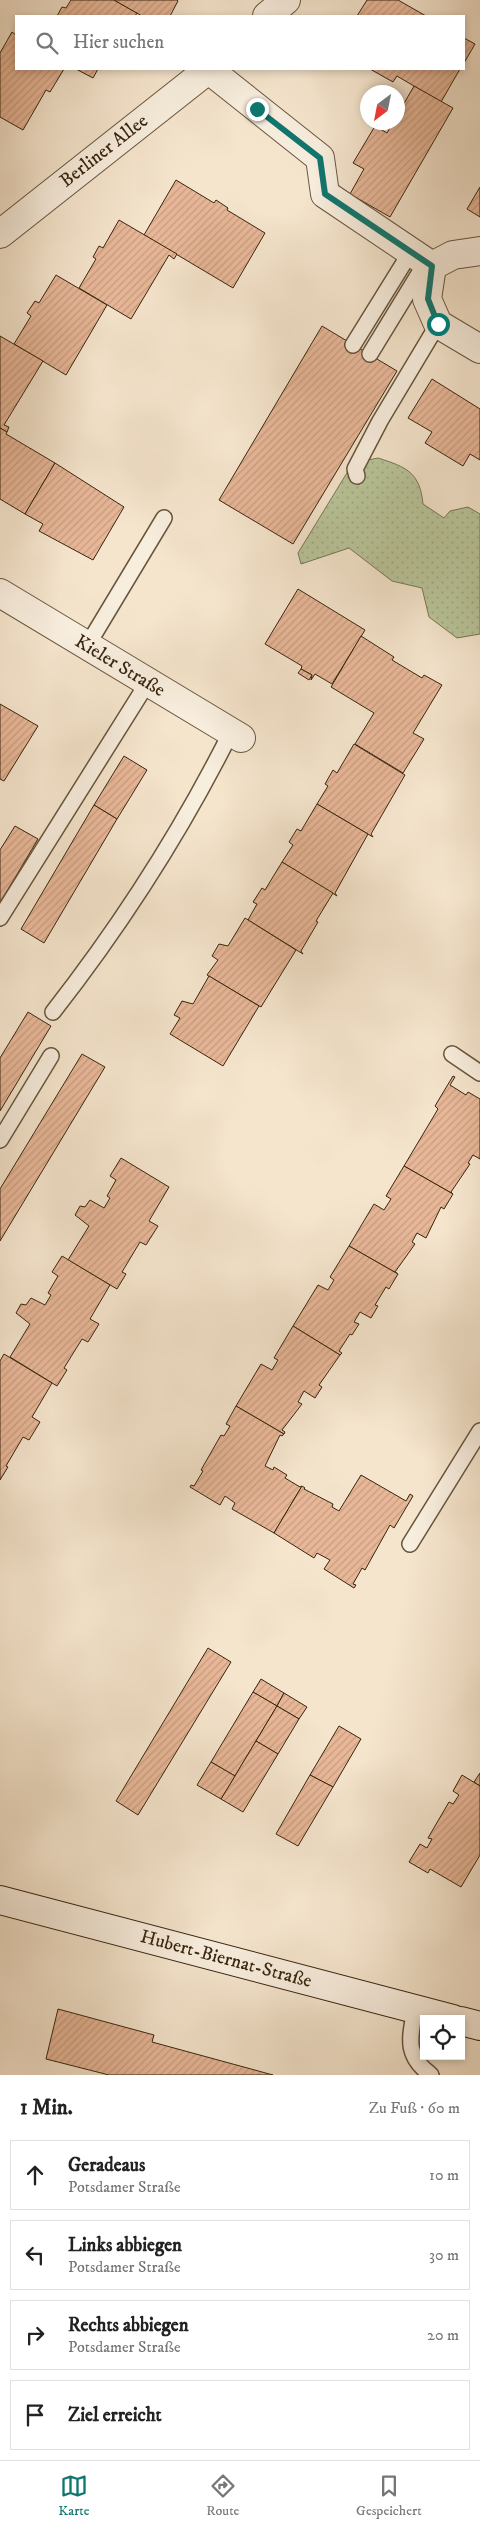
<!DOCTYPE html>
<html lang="de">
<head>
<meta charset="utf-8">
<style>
  body { margin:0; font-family:"IM FELL DW Pica",serif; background:#f2f2f2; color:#222 }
  .controls { position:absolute; right:15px; bottom:15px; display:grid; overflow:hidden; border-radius:0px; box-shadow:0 2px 8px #0003 }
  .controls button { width:45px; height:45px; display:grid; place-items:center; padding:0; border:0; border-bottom:1px solid #e0e0e0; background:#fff; color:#222; font:25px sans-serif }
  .compass { position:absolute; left:360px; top:85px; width:45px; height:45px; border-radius:50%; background:#fff; box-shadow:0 2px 8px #0003; rotate:212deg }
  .stop { position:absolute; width:15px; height:15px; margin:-11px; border:4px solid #0f766e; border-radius:50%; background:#fff }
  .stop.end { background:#0f766e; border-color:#fff; box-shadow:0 1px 5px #0008 }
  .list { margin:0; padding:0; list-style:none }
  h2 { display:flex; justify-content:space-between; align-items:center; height:65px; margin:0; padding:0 20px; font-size:21px }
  h2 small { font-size:16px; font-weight:400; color:#767676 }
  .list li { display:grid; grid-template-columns:32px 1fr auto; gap:15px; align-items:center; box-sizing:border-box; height:70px; margin:0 10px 10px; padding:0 10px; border:1px solid #e0e0e0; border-radius:0px }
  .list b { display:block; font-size:19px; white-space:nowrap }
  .list p { margin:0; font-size:16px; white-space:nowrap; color:#767676 }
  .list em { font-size:16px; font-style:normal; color:#767676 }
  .icon { flex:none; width:28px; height:28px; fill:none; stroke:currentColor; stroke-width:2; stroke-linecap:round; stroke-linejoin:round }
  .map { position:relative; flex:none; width:480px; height:2075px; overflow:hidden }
  .search { position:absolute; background:#fff; box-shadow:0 2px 8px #0003; left:15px; right:15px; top:15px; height:55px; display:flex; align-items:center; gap:12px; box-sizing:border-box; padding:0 18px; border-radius:0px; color:#767676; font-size:19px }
  .sheet { height:385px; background:#fff }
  nav { display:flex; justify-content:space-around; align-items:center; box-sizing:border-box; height:70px; border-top:1px solid #e0e0e0; background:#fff; font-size:14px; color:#767676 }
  nav a { display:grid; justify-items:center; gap:2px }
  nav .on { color:#0f766e }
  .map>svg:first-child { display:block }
  .park { fill:url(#park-dots); stroke:#787554 }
  .building { fill:url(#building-hatch); stroke:#38250f }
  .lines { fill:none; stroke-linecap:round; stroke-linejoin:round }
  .lane-casing { stroke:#67553e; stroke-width:18 }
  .street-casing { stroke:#67553e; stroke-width:30 }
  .secondary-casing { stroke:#38250f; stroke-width:30 }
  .lane { stroke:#f8eede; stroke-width:15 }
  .street { stroke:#f8eede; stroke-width:28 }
  .secondary { stroke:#f8eede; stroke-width:28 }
  .route { stroke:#0f766e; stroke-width:6 }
  .labels { text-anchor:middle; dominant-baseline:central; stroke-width:5; stroke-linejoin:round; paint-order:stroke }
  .street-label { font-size:19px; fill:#38250f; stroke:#f8eede }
</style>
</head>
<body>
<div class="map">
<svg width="480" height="2075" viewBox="0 0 480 2075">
  <defs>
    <pattern id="park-dots" width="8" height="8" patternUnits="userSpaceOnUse" patternTransform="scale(1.25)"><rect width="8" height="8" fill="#b9c59a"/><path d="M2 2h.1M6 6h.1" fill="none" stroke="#a0a984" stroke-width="1.8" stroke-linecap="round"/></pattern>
    <pattern id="building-hatch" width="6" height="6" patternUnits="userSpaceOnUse" patternTransform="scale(1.25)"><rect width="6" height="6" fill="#e8b798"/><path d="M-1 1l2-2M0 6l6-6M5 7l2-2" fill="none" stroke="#c89d82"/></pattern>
  </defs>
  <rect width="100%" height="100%" fill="#f5e5cd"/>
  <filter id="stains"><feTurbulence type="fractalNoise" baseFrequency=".004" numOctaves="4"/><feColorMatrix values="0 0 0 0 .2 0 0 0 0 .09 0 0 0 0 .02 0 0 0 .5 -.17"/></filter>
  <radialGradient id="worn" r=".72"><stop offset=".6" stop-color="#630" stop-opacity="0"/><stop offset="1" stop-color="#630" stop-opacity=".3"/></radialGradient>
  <path class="park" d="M378 458C406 467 420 472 423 504L444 518 450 511 468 507 480 514V634L457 638 429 617 422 588 392 581 349 548 301 564 298 553 353 463Z"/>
  <g class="building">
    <path d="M71 0H114L137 13 135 16H57L62 7 66 8Z"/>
    <path d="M114 0H177L178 1 170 16H142Z"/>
    <path d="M367 0H398L426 16H357Z"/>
    <path d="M12 32 16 35V69H64L50 92 46 90 23 130 0 117V53Z"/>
    <path d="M464 38 475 44 464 63Z"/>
    <path d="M76 69H98L93 78Z"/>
    <path d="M370 69H460L441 102 397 76 393 82Z"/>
    <path d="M414 86 453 108 390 217 350 194 364 169 353 163 375 126 387 133 393 122H398V114Z"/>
    <path d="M176 180 214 203 216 200 228 208 227 210 265 233 233 288 144 235Z"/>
    <path d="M480 187V217L467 209Z"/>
    <path d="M119 220 177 254 174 259 169 255 131 319 79 288 96 259 93 257 99 246 103 248Z"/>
    <path d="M56 275 107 305 66 375 14 344 31 316 27 313 35 301 39 303Z"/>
    <path d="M322 326 397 371 293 544 219 500Z"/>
    <path d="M0 336 43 361 4 425 9 427 7 432 0 428Z"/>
    <path d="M432 379 480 409V460L470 454 463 466 425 443 432 432 408 418Z"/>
    <path d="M0 428 7 432 6 434 55 463 25 514 0 499Z"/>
    <path d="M55 463 124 507 93 560 39 531 43 524 25 514Z"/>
    <path d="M298 589 365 630 332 684 315 674 311 680 312 675 301 669 302 666 265 644Z"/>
    <path d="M361 636 394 657 392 660 422 678 424 675 442 685 413 733 424 739 403 773 355 744 374 713 331 687Z"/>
    <path d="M301 669 312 675 309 680 298 673Z"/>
    <path d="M0 704 38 726 4 781 0 779Z"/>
    <path d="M354 744 405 775 371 834 373 837 317 804 328 786 325 784 333 770 337 773Z"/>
    <path d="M124 756 147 770 117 819 94 805Z"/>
    <path d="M317 804 368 834 335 893 337 896 282 862 293 845 289 842 297 829 301 831Z"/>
    <path d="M94 805 117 819 44 943 21 929Z"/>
    <path d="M15 826 38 839 0 903V850Z"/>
    <path d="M282 862 333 893 316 921 318 922 301 951 303 954 248 920 257 904 253 902 262 888 265 890Z"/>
    <path d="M245 918 296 950 261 1007 207 975 218 960 212 956 219 944 228 946Z"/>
    <path d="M209 976 259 1006 223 1066 170 1034 180 1018 174 1015 182 1001 193 1004Z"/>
    <path d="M28 1012 51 1026 0 1111V1058Z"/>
    <path d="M82 1054 105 1067 0 1241V1189Z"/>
    <path d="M453 1076 455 1077 450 1085 466 1095 468 1092 480 1099V1159L473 1155 468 1163 470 1164 451 1192 453 1194 404 1166 438 1109 435 1106Z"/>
    <path d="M121 1158 169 1187 149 1221 158 1226 146 1245 140 1242 122 1272 126 1274 117 1289 68 1260 89 1226 75 1215 80 1206 85 1207 90 1200 104 1208 110 1198 107 1196 116 1180 110 1176Z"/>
    <path d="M404 1166 453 1194 444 1209 441 1207 426 1238 417 1233 412 1242 415 1244 395 1272 398 1274 349 1246 374 1204 384 1210 391 1199 386 1196Z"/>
    <path d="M349 1246 398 1274 389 1289 386 1287 375 1305 378 1306 371 1318 360 1312 354 1322 359 1324 352 1335 350 1334 339 1351 342 1353 340 1355 293 1326 318 1285 328 1290 334 1280 330 1277Z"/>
    <path d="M62 1256 110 1285 90 1319 99 1324 88 1342 82 1339 64 1368 67 1370 57 1386 10 1357 30 1324 16 1313 21 1304 26 1305 31 1298 45 1305 51 1295 48 1293 58 1276 52 1272Z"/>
    <path d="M293 1326 340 1355 319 1385 322 1387 315 1398 304 1391 298 1402 302 1404 282 1430 285 1432 284 1434 236 1406 261 1364 272 1370 278 1360 274 1358Z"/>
    <path d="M4 1354 52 1383 32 1417 40 1422 29 1440 23 1437 6 1466 8 1467 0 1480V1361Z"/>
    <path d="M236 1406 284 1434 282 1436 280 1435 265 1466 273 1470 274 1467 287 1475 285 1478 300 1487 302 1486 274 1533 232 1509 235 1503 225 1496 220 1505 190 1487 191 1485 194 1486 203 1471 201 1470 221 1435 224 1436 230 1426 226 1424Z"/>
    <path d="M361 1475 406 1501 410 1494 413 1496 394 1528 390 1525 365 1570 362 1568 353 1584 356 1585 354 1588 324 1569 330 1560 317 1553 314 1558 274 1533 302 1486 305 1488 304 1489 333 1504 332 1507 339 1511Z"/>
    <path d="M208 1648 231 1662 138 1815 116 1801Z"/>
    <path d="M261 1679 284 1693 277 1706 253 1692Z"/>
    <path d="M253 1692 277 1706 235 1776 211 1762Z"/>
    <path d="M284 1693 307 1707 299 1719 277 1706Z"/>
    <path d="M277 1706 299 1719 278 1754 256 1741Z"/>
    <path d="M339 1726 361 1739 333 1787 310 1775Z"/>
    <path d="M256 1741 278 1754 243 1812 221 1799Z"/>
    <path d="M211 1762 235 1776 221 1799 197 1785Z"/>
    <path d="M480 1773V1786L474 1782Z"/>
    <path d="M310 1775 333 1787 298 1846 276 1834Z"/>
    <path d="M462 1775 480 1786V1855L461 1887 430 1869 428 1873 409 1862 420 1844 427 1848 432 1839 428 1838 449 1802 453 1804 459 1795 453 1791Z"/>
    <path d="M58 2009 154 2035 152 2042 273 2075H109L46 2059Z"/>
  </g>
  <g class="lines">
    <defs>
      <g id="lane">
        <path d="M353 345 410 253"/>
        <path d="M370 354 425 264"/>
        <path d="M357 476 355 469 380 421 438 324"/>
        <path d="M87 646 164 518"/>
        <path d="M0 918 148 682"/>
        <path d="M53 1012C121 925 182 830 231 732"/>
        <path d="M452 1054 480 1073"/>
        <path d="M0 1140 51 1056"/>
        <path d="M410 1544 480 1431"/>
        <path d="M415 2009C410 2038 404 2055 431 2075"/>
      </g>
      <g id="street">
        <path d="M267 16 286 0"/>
        <path d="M208 69 320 158 325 194 432 266"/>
        <path d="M0 234 209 69"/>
        <path d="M432 266 427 299 438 324 480 349"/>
        <path d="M432 266 453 255 480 251"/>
        <path d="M0 593 241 738"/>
      </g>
      <g id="secondary">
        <path d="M0 1900 453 2019"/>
        <path d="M461 2021 480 2026"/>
      </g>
    </defs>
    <use href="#lane" class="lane-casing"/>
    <use href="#street" class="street-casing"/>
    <use href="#secondary" class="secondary-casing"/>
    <use href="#lane" class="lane"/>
    <use href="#street" class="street"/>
    <use href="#secondary" class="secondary"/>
  </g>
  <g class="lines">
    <path class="route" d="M257 109 320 158 325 194 432 266 428 299 438 324"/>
  </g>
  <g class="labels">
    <g class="street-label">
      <text transform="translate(104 151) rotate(-38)">Berliner Allee</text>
      <text transform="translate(120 666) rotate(31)">Kieler Straße</text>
      <text transform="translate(226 1959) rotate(15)">Hubert-Biernat-Straße</text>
    </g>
  </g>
  <rect width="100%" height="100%" filter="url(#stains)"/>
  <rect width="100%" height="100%" fill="url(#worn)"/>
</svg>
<div class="controls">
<button><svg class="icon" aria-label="locate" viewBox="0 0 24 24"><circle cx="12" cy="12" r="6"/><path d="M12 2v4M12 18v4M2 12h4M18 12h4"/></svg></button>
</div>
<svg class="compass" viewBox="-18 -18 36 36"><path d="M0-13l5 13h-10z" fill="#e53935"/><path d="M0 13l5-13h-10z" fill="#767676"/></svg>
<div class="stop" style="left:438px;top:324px"></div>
<div class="stop end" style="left:257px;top:109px"></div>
<div class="search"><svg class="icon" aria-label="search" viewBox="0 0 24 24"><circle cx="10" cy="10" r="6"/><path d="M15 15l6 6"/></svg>Hier suchen</div>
</div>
<section class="sheet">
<h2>1 Min.<small>Zu Fuß · 60 m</small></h2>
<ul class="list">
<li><svg class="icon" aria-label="ahead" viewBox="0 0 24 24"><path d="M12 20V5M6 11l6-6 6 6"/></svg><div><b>Geradeaus</b><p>Potsdamer Straße</p></div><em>10 m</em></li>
<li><svg class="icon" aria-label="left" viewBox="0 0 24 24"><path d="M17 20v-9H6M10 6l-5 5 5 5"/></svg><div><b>Links abbiegen</b><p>Potsdamer Straße</p></div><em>30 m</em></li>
<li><svg class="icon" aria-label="right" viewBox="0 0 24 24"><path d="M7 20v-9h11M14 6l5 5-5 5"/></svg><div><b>Rechts abbiegen</b><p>Potsdamer Straße</p></div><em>20 m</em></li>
<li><svg class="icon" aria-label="arrive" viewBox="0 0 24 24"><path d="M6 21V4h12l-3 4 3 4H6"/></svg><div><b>Ziel erreicht</b></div></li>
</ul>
</section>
<nav>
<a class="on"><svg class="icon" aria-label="map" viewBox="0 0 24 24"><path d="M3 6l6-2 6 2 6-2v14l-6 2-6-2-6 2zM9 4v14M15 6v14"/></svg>Karte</a>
<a><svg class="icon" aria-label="directions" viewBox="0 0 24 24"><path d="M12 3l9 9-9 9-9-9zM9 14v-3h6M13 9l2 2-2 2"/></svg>Route</a>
<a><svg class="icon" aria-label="saved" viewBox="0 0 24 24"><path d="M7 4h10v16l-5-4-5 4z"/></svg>Gespeichert</a>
</nav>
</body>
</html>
